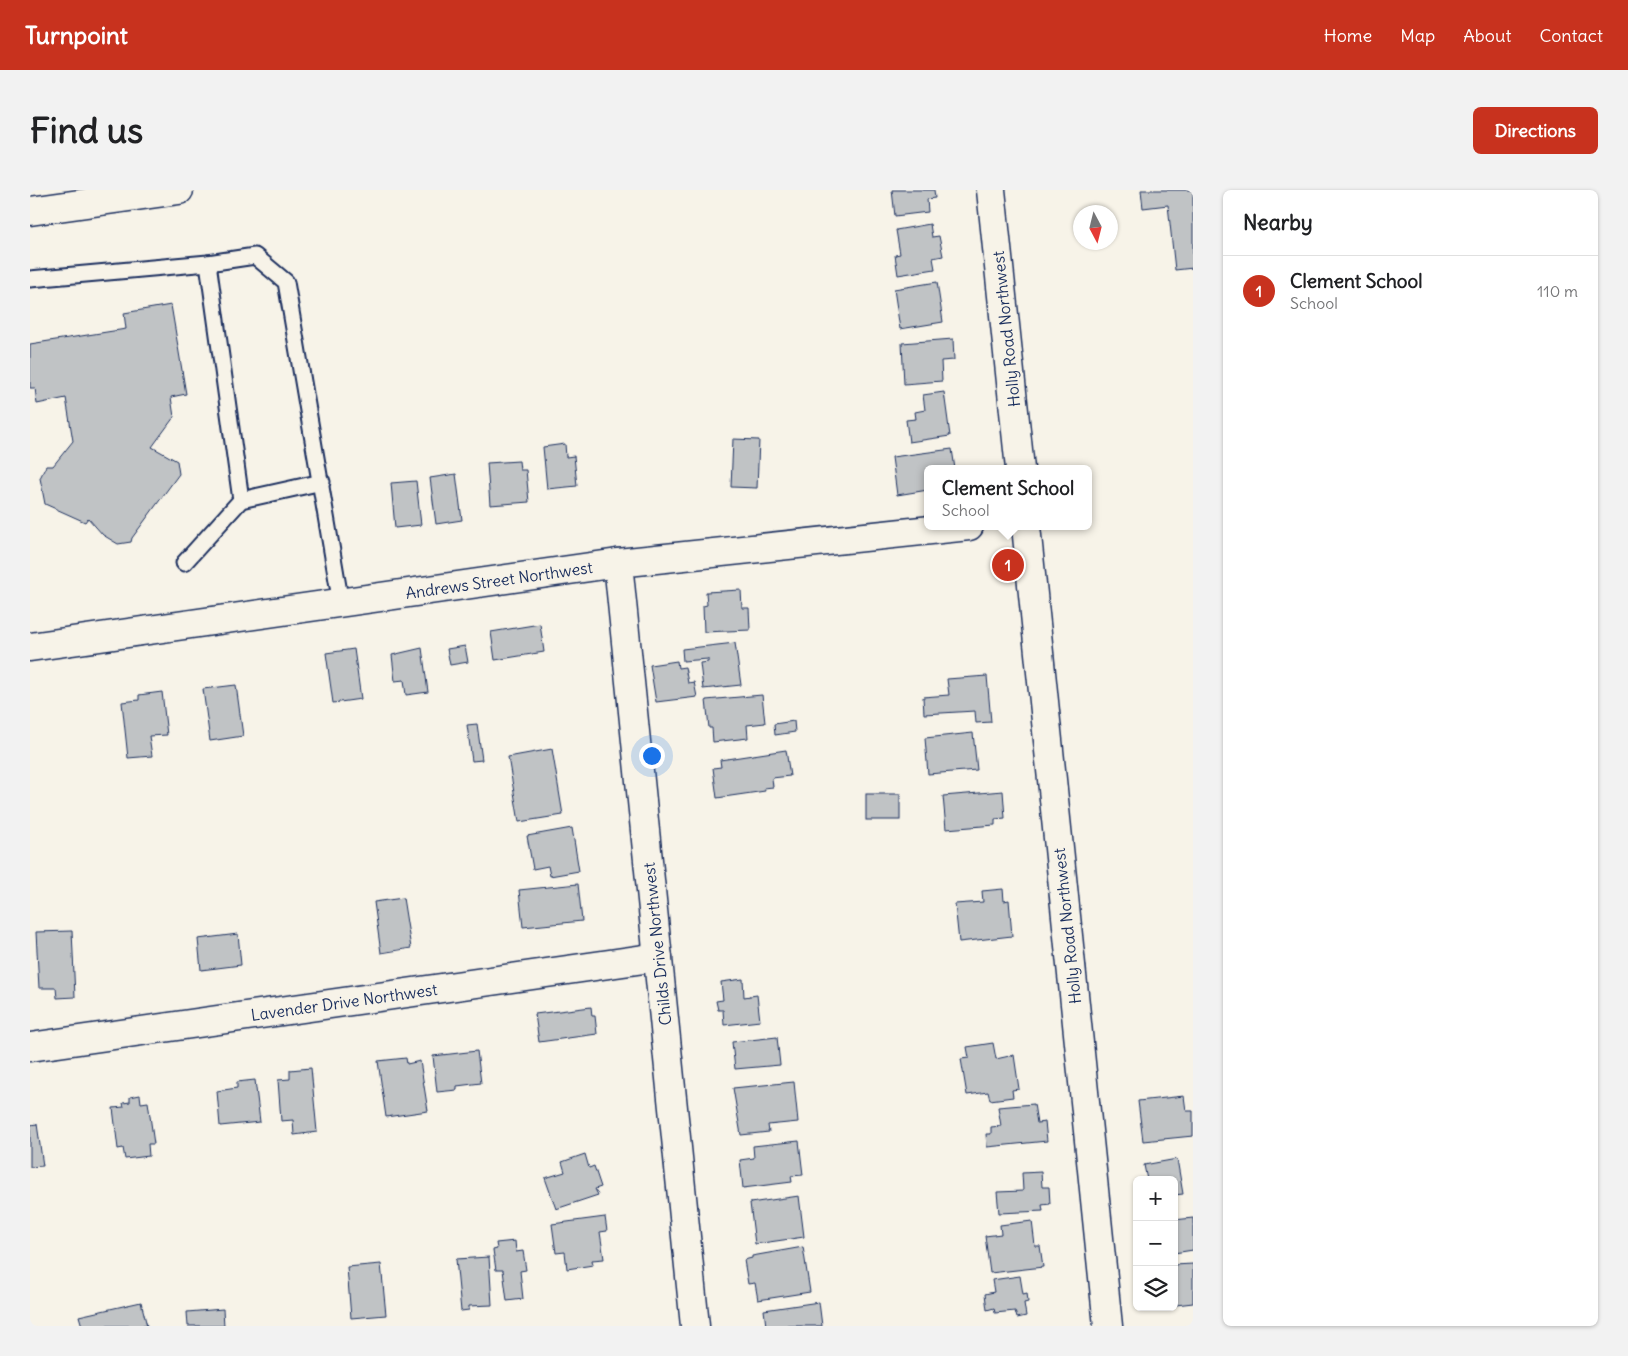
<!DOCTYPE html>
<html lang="en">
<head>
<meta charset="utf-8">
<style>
  body { margin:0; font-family:Delius,sans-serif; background:#f2f2f2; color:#202124 }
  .controls { position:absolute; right:15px; bottom:15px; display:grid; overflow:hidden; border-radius:8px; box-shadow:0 1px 4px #0004 }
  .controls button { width:45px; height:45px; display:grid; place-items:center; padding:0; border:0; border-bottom:1px solid #e0e0e0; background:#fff; color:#202124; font:25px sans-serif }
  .compass { position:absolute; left:1043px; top:15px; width:45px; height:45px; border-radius:50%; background:#fff; box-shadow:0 1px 4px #0004; rotate:173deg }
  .you { position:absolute; left:621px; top:565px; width:18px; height:18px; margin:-12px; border:4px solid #fff; border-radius:50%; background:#1a73e8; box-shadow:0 0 0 8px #1a73e833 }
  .badge { display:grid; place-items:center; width:32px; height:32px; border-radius:50%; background:#c8321e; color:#fff; font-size:16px; font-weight:700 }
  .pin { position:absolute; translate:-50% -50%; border:2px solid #fff; box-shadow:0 1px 5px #0006 }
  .popup { position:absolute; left:894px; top:275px; width:168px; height:65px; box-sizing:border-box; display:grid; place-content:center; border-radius:8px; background:#fff; filter:drop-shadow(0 1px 4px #0005); font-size:16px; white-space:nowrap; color:#757577 }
  .popup b { font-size:19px; color:#202124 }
  .popup::after { content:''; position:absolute; left:50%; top:100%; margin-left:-10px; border:10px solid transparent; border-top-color:#fff }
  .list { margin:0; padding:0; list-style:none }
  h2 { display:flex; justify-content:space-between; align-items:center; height:65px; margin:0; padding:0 20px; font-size:21px }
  h2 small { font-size:16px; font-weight:400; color:#757577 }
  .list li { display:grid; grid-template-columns:32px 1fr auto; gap:15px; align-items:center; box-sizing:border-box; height:70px; padding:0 20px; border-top:1px solid #e0e0e0 }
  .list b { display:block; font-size:19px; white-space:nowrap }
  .list p { margin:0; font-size:16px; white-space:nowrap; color:#757577 }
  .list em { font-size:16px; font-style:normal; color:#757577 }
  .icon { flex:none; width:28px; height:28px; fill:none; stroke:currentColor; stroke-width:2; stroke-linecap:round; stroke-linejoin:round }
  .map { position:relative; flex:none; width:1163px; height:1136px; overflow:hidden; border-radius:8px }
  header { display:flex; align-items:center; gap:30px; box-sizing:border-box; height:70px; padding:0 25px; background:#c8321e; color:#fff }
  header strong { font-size:24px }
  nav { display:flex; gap:28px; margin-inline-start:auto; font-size:18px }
  .intro { display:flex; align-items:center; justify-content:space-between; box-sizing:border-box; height:120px; padding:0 30px }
  h1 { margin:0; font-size:35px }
  .button { padding:12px 22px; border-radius:8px; background:#c8321e; color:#fff; font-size:18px; font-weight:700 }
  main { display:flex; gap:30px; padding:0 30px }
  aside { flex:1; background:#fff; border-radius:8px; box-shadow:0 1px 4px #0004 }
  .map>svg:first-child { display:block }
  .building { fill:#c0c3c5; stroke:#1b2f5e }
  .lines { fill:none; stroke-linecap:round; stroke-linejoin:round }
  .service-casing { stroke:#1b2f5e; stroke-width:19 }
  .minor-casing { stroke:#1b2f5e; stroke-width:31 }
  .service { stroke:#f7f3e8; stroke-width:15 }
  .minor { stroke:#f7f3e8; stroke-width:28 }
  .labels { text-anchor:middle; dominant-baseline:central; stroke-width:4.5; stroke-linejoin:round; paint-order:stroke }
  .street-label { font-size:16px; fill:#1b2f5e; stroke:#f7f3e8 }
</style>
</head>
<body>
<header>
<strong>Turnpoint</strong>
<nav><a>Home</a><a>Map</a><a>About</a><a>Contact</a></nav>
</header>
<div class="intro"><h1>Find us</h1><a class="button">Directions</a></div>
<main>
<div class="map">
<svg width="1163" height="1136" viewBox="0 0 1163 1136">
  <rect width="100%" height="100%" fill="#f7f3e8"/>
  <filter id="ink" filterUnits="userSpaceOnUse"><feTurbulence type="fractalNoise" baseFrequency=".02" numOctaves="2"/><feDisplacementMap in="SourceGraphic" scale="10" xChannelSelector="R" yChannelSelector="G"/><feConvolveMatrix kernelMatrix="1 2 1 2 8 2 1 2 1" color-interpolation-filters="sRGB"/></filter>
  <g filter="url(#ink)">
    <g class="building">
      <path d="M862 0H904L905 8 897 9 898 22 865 26Z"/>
      <path d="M1111 0H1163V78L1145 80 1138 15 1113 18Z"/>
      <path d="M900 34 902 47 909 46 913 66 903 68 905 79 868 85 865 65 870 64 866 40Z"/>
      <path d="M907 92 913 132 870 139 864 99Z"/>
      <path d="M141 115 156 204 141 207 144 227 122 257 147 271 149 284 102 348 101 352 88 354 73 345 58 328 55 332 15 314 10 288 16 276H23L43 251 36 208 7 214 5 198H0V154L96 139 94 123Z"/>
      <path d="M923 149 924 170 911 171 912 191 874 194 872 153Z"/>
      <path d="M914 202 920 246 879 252 876 230 886 229 885 222 895 220 893 205Z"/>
      <path d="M703 249 729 250 727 298 701 297Z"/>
      <path d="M535 254 536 267 544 266 547 296 517 299 513 257Z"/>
      <path d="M922 259 925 279H898V300L867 305 862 267Z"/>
      <path d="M489 271 490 280H496L499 312 460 315 457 273Z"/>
      <path d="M426 284 432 330 406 334 400 288Z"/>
      <path d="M386 291 391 335 365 338 361 293Z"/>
      <path d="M711 400 712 418H719L720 440 674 442 673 416 677 415 676 402Z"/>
      <path d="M510 434 514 462 465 470 461 442Z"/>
      <path d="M705 453 711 495 673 499 670 473 678 472V469L653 471 652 459Z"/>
      <path d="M435 456 438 472 420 475 417 459Z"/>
      <path d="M392 458 398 502 376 505 374 490 365 491 362 465Z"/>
      <path d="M324 459 331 509 303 513 296 463Z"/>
      <path d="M647 471 648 478 655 477 658 493 664 492 667 507 626 512 620 475Z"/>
      <path d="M957 486 961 532 946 533 945 521 894 524 893 507 919 505 917 489Z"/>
      <path d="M206 495 213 546 180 551 173 499Z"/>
      <path d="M132 502 137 545 119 546 122 566 98 568 92 512 109 510V505Z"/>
      <path d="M732 505 735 533 717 535 718 548 683 552 682 538H679L676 510Z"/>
      <path d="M764 531 765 542 745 545 744 534Z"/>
      <path d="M447 534 452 570 442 571 437 535Z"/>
      <path d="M943 543 947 580 898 584 895 548Z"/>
      <path d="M522 559 533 625 489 632 478 567Z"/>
      <path d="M756 560 760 586 742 588 743 597 734 598 735 601 687 608 683 578 691 577 690 570Z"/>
      <path d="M973 601 975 628 965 629V635L916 639 913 606Z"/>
      <rect x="836" y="604" width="34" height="26"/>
      <path d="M542 638 549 681 520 686 518 676 503 679 497 646Z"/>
      <path d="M548 694 552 731 493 737 489 700Z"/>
      <path d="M973 699 974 711 979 710 982 746 929 752 925 714 953 712 952 701Z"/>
      <path d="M373 708 381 758 351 763 344 712Z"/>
      <path d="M42 741 45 807 27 808 26 798H9L6 742Z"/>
      <path d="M208 744 211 775 171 780 168 749Z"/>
      <path d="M713 789 714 807 727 805 730 831 694 835 693 820H688L686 811 693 810 691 792Z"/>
      <path d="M561 817 562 826H565L567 844 509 852 505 824Z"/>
      <path d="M747 847 750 875 705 879 702 852Z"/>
      <path d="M963 853 966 869 984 865 989 899 982 900 983 907 960 910 958 902 937 905 931 869 939 868 937 857Z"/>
      <path d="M447 861 451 893 427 896V900L407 902 403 866Z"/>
      <path d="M376 868 377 874 390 871 398 921 356 927 348 871Z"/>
      <path d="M281 878 287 942 264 945 263 930 251 931 248 890 260 889V880Z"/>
      <path d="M225 890 230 932 190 936 187 901 207 898V892Z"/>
      <path d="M764 892 768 932 738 935 739 942 711 945 703 898Z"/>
      <path d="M110 905 111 913 118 912 124 954H118L119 966 95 969 93 958 88 959 83 918 94 917 93 913 100 912V907Z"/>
      <path d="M1154 906 1156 921H1163V946L1113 951 1108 911Z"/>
      <path d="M1004 914 1007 933 1015 932 1017 951 957 957 956 944H961V937L971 936 968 917Z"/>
      <path d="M7 934 13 976 0 977V935Z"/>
      <path d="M769 951 773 985 761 986 762 992 713 998 710 970 724 968 723 956Z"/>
      <path d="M555 964 559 978 564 976 571 997 565 999 568 1005 526 1019 515 988 535 982 532 972Z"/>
      <path d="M1147 969 1153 1004 1144 1005V990H1117L1114 975Z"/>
      <path d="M1011 982 1012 997H1019L1020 1014 1012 1015 1013 1021 969 1023 967 1002 993 1001 992 983Z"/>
      <path d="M769 1006 774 1047 725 1054 720 1013Z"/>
      <path d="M575 1027 577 1041 570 1042 574 1069 562 1070 563 1075 537 1079 535 1062 526 1063 522 1034Z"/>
      <path d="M1163 1028V1060L1144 1063V1030Z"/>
      <path d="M1002 1031 1005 1056H1010L1013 1077 960 1083 955 1046 971 1044 970 1035Z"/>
      <path d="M485 1051 486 1062 493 1061 496 1080 490 1081 493 1109 477 1111 473 1080H466L463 1060 467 1059 466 1053Z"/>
      <path d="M773 1057 780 1102 728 1110 725 1093 718 1094 714 1070 722 1068V1066Z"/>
      <path d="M459 1067 462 1115 439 1116V1120L431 1121 426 1069Z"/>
      <path d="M351 1074 356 1125 321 1128 317 1077Z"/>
      <path d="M1163 1074V1113L1146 1115 1144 1075Z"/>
      <path d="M990 1086 993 1104 997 1103 998 1112 994 1113 996 1126 987 1128 985 1121 965 1123 964 1118 957 1120 955 1104 964 1102 962 1090Z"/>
      <path d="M111 1112 117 1136H52L49 1126Z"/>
      <path d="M789 1112 792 1136H736L734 1120Z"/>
      <path d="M193 1119 194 1136H158L157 1122Z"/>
    </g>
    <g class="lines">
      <defs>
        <g id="service">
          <path d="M178 73 211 310"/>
          <path d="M0 89 178 73 225 66 256 92 311 414"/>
          <path d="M154 373 211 310 292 292"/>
        </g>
        <g id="minor">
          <path d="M961 0 990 279"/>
          <path d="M0 21 149 0"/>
          <path d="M996 336 1078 1136"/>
          <path d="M588 373 665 1136"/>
          <path d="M0 457 588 373 939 336"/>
          <path d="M0 857 628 767"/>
        </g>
      </defs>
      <use href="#service" class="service-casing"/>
      <use href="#minor" class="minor-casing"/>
      <use href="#service" class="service"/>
      <use href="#minor" class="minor"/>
    </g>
  </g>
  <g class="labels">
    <g class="street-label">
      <text transform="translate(976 139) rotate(-96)">Holly Road Northwest</text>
      <text transform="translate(469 390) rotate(-8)">Andrews Street Northwest</text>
      <text transform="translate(1037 736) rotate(-96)">Holly Road Northwest</text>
      <text transform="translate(627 754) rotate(-96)">Childs Drive Northwest</text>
      <text transform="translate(314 812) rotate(-8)">Lavender Drive Northwest</text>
    </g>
  </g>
</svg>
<div class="controls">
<button>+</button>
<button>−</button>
<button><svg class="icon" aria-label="layers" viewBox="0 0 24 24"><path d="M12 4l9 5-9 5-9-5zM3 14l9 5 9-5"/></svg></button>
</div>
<svg class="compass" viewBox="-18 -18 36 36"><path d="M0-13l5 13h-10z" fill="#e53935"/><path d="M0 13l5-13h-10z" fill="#757577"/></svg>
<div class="you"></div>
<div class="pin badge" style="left:978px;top:375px">1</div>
<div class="popup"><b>Clement School</b>School</div>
</div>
<aside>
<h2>Nearby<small></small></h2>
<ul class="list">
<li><span class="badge">1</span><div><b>Clement School</b><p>School</p></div><em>110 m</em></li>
</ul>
</aside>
</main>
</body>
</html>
